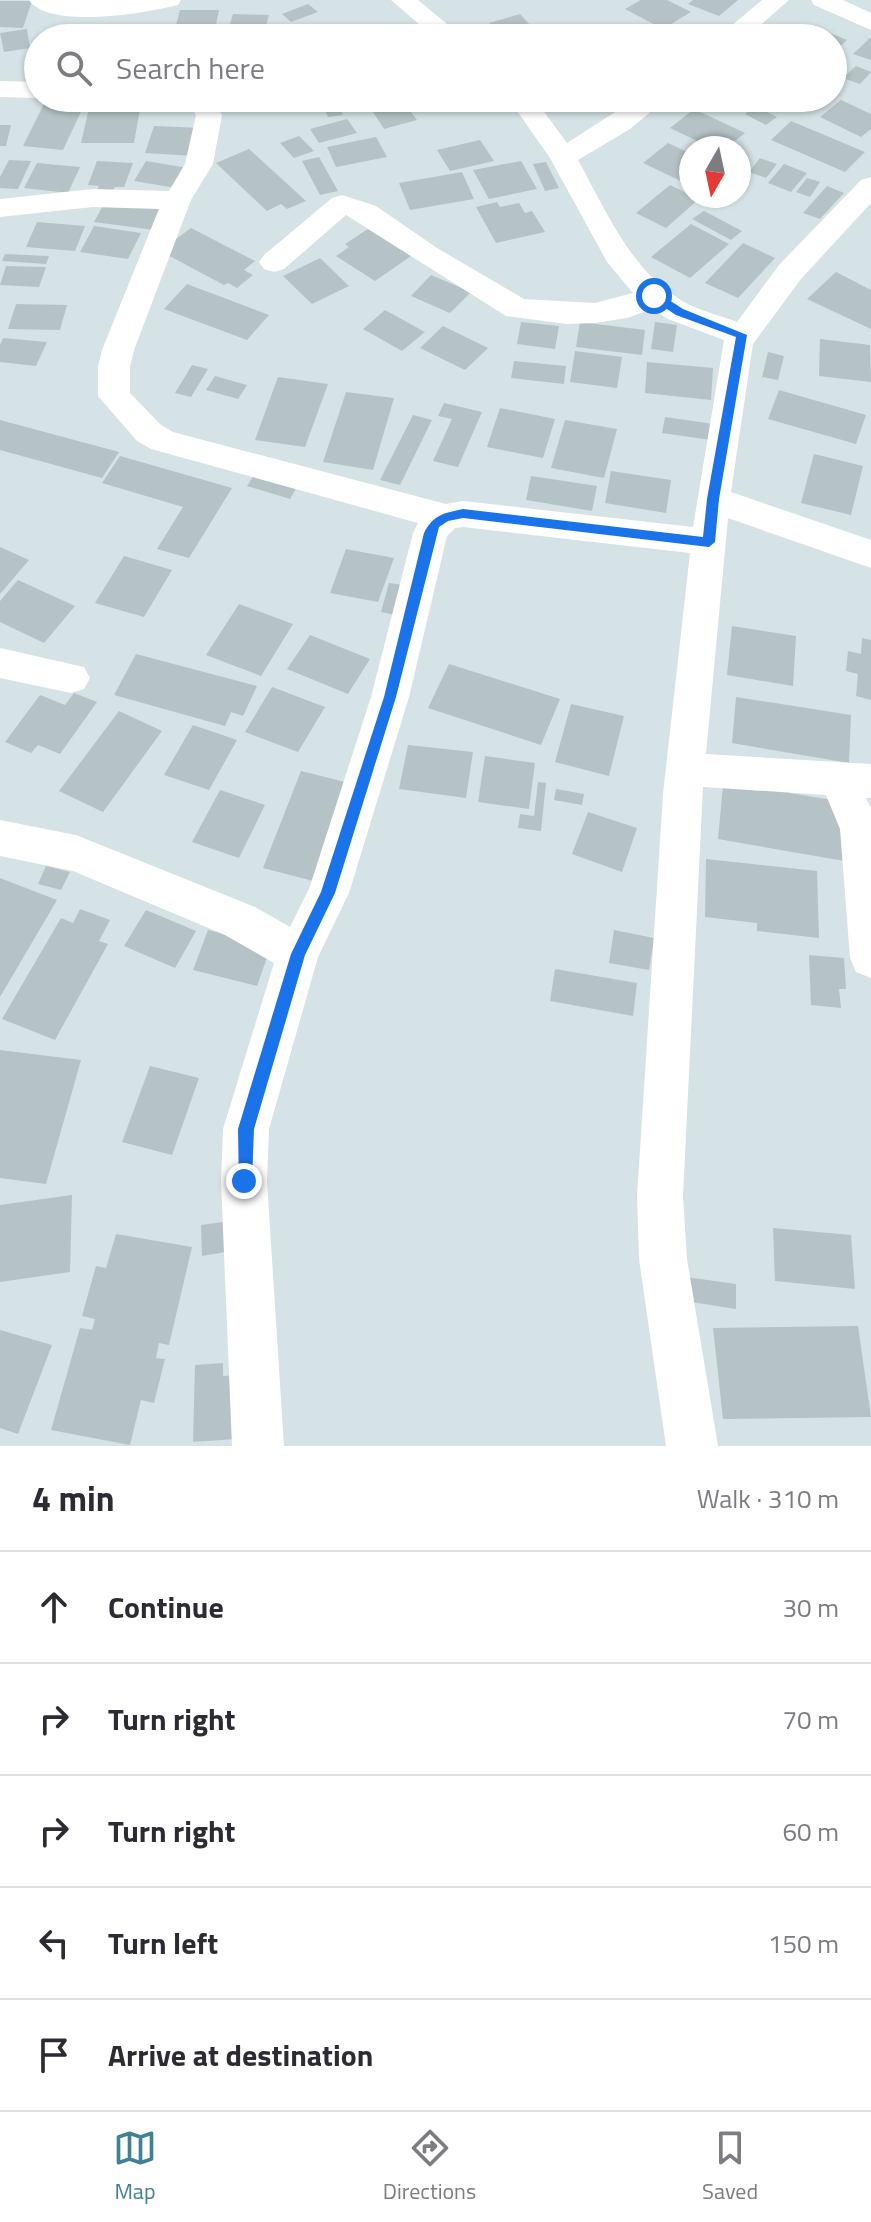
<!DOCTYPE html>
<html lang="en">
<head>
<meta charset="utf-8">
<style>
  body { margin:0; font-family:"Titillium Web",sans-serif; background:#f2f2f3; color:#2b2b33 }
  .compass { position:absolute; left:679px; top:136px; width:72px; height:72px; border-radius:50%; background:#fff; box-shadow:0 2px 6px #0004; rotate:189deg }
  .stop { position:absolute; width:24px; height:24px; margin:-18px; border:6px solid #1a73e8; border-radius:50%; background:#fff }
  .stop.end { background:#1a73e8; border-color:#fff; box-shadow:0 2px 8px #0008 }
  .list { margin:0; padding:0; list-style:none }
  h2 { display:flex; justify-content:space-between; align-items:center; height:104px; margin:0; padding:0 32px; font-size:34px }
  h2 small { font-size:26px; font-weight:400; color:#7c7c81 }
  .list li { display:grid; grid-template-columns:52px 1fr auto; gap:24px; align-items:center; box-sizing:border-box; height:112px; padding:0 32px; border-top:2px solid #e1e1e2 }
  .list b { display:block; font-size:30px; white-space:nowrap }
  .list em { font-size:26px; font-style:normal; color:#7c7c81 }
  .icon { flex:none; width:44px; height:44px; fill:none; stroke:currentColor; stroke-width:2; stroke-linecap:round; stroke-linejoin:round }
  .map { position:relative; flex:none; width:871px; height:1446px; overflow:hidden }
  .search { position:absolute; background:#fff; box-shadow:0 2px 6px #0004; left:24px; right:24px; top:24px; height:88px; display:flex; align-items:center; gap:20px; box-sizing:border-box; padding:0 28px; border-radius:44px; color:#7c7c81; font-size:30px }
  .sheet { height:664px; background:#fff }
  nav { display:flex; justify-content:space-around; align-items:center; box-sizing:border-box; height:112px; border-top:2px solid #e1e1e2; background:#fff; font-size:22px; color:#7c7c81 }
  nav a { display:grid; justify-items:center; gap:4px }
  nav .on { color:#408294 }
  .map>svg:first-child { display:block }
  .building { fill:#b6c3c6 }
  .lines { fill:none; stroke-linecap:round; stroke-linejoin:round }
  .street { fill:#fff; fill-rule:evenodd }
  .route { fill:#1a73e8 }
</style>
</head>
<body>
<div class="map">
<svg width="871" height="1446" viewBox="0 0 871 1446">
  <rect width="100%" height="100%" fill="#d5e2e6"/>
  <g class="building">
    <path d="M641 0H667L691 12 663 29 625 9Z"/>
    <path d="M693 0H738L719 16 688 4Z"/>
    <path d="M0 1H32L23 28 0 27Z"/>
    <path d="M308 4 318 12 291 22 282 14Z"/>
    <path d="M180 10H219L214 34 174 33Z"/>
    <path d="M233 14 269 15 263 35 227 34Z"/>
    <path d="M520 14 542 38H504L489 23Z"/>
    <path d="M818 28 847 40 837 49 833 48V38L806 36Z"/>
    <path d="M27 29 30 48 4 52 0 33Z"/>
    <path d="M111 29 146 31 143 38H107Z"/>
    <path d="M871 37V60L853 54Z"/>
    <path d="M33 52 38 53V71L24 70Z"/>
    <path d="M856 66 871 72 860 84 843 78Z"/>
    <path d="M47 98 86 101 63 150 23 146Z"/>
    <path d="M158 98 179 99 176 109H155Z"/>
    <path d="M320 98H336L343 115 328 117Z"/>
    <path d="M546 98H570L575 103 556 109Z"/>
    <path d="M841 100 871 114V129L861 137 820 117Z"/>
    <path d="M141 103 134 143H81L90 104Z"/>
    <path d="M405 104 417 120 384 129 373 112Z"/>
    <path d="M756 106 777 117 766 125 745 114Z"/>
    <path d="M694 109 745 133 726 148H712L670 128Z"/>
    <path d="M347 119 357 133 319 143 310 129Z"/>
    <path d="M791 121 865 152 845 172 771 140Z"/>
    <path d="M0 125H11L6 146H0Z"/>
    <path d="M154 126 203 128 195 156 145 153Z"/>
    <path d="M299 136 314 151 294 158 280 143Z"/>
    <path d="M376 137 387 157 336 167 327 147Z"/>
    <path d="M480 140 494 161 450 171 437 150Z"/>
    <path d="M668 143 691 154V186L643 163Z"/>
    <path d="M249 149 306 201 287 209 281 204 267 211 216 163Z"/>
    <path d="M319 157 338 191 320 195 302 161Z"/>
    <path d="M760 158 777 164 766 178 749 172Z"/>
    <path d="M9 160 31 161 18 189 0 188V177Z"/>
    <path d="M97 161 133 163 124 187H115L113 191 97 190 99 186 88 185Z"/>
    <path d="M146 161 188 168 176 188 134 181Z"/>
    <path d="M521 161 537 189 489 199 473 170Z"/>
    <path d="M546 162 559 188 545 191 533 164Z"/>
    <path d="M37 163 80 167 68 193 24 188Z"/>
    <path d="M784 164 807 173 791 192 768 183Z"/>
    <path d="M462 172 474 199 410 210 399 183Z"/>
    <path d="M807 178 820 182 810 197 796 192Z"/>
    <path d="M670 185 699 199 666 228 636 213Z"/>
    <path d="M827 186 844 193 820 219 803 213Z"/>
    <path d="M106 200 166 208 154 230 94 222Z"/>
    <path d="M497 202 500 207 519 203 525 213 532 211 545 232 496 243 476 207Z"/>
    <path d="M704 211 742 231 731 240 692 219Z"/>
    <path d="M37 222 85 226 75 251 26 247Z"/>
    <path d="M691 224 729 244 690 278 651 257Z"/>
    <path d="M94 226 141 233 128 259 80 252Z"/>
    <path d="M191 228 255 261 244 270 253 275 237 288 228 283 224 285 160 251Z"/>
    <path d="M368 229 411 256 375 281 336 256 349 247 345 244Z"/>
    <path d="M743 243 775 258 738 298 705 283Z"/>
    <path d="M5 254 49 256 46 264 2 261Z"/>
    <path d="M320 258 349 286 312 304 283 276Z"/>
    <path d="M6 266 46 267 39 287 0 285Z"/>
    <path d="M836 272 871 290V329L807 299Z"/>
    <path d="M431 275 471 292 450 313 411 296Z"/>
    <path d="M187 284 269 315 247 340 164 309Z"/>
    <path d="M16 304 67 305 60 330 8 329Z"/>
    <path d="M385 310 425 332 402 351 363 329Z"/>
    <path d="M521 322 559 326 555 349 517 344Z"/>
    <path d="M580 322 645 330 642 355 576 347Z"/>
    <path d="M655 322 677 325 673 352 651 349Z"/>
    <path d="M443 326 488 348 465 370 420 348Z"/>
    <path d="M3 338 47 342 36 366 0 362V345Z"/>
    <path d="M820 339 870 345 871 382 819 376Z"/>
    <path d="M575 351 622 357 617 388 570 382Z"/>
    <path d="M768 352 784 356 778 380 762 377Z"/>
    <path d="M514 361 566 366 564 384 511 378Z"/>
    <path d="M647 362 713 368 711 400 645 393Z"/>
    <path d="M192 365 208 369 191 397 175 393Z"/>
    <path d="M215 376 247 385 238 399 206 390Z"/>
    <path d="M278 377 328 384 305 447 255 440Z"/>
    <path d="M779 390 866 415 856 444 768 419Z"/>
    <path d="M346 392 394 398 373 470 323 462Z"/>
    <path d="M444 403 482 412 458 467 433 461 452 419 438 416Z"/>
    <path d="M500 408 555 419 543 458 487 447Z"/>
    <path d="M413 415 432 420 400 485 380 480Z"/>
    <path d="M665 417 713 424 711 440 662 433Z"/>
    <path d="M0 420 119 452 102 478 0 450Z"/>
    <path d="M565 420 617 429 604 478 551 468Z"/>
    <path d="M814 454 863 466 851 515 801 503Z"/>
    <path d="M120 456 232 488 189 558 157 549 183 507 102 483Z"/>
    <path d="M611 471 671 480 666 513 605 503Z"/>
    <path d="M256 472 298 485 290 499 247 486Z"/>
    <path d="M531 476 597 486 592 511 526 500Z"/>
    <path d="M0 547 29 560 0 594Z"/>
    <path d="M346 549 394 558 378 602 330 593Z"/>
    <path d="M124 556 172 570 144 617 95 603Z"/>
    <path d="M18 580 75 606 44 643 0 622V601Z"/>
    <path d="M389 583 410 586 401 616 381 612Z"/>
    <path d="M239 604 293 624 261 676 206 655Z"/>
    <path d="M732 626 796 636 793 686 727 675Z"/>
    <path d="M310 635 370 659 348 694 287 669Z"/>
    <path d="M862 638 871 640V700L856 696 858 674 846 671 848 651 861 654Z"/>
    <path d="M136 654 257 686 243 716 231 712 225 726 114 695Z"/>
    <path d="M449 664 560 699 541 745 428 708Z"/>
    <path d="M272 687 325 707 298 752 245 732Z"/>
    <path d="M74 693 97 702 60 754 38 745 31 753 5 742 40 695 65 705Z"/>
    <path d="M736 697 851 715 849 763 732 743Z"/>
    <path d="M571 704 624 716 609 776 555 762Z"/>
    <path d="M119 711 162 731 103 812 59 791Z"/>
    <path d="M193 725 237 740 209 790 164 775Z"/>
    <path d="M408 745 473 752 466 798 399 789Z"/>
    <path d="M485 756 535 763 529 809 478 802Z"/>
    <path d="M301 771 353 784 317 882 263 868Z"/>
    <path d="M724 775 790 786 789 793 846 802 844 861 718 839Z"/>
    <path d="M538 782 546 783 541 831 518 828 520 814 534 816Z"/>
    <path d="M556 789 584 794 582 805 554 800Z"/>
    <path d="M220 790 265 805 239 858 192 842Z"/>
    <path d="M588 812 637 828 622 872 572 854Z"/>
    <path d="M706 859 817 871 819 938 757 931V923L705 917Z"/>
    <path d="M46 866 70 872 61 890 38 884Z"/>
    <path d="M0 878 57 900 0 997Z"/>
    <path d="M80 909 110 920 99 941 108 944 55 1040 2 1019 61 918 73 923Z"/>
    <path d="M146 910 196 931 175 968 124 946Z"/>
    <path d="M208 930 271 946 257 986 193 970Z"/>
    <path d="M614 930 654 938 649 970 609 963Z"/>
    <path d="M809 955 844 958 846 989H839L841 1008 811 1005Z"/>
    <path d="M555 969 637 983 633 1016 550 1001Z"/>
    <path d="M0 1050 81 1060 46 1184 0 1178Z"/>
    <path d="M150 1066 199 1078 172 1155 122 1142Z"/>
    <path d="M72 1195 70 1272 0 1282V1205Z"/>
    <path d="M230 1221 232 1251 202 1256 201 1225Z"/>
    <path d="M773 1228 851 1235 855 1289 775 1281Z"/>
    <path d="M116 1234 192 1247 169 1345 159 1343 156 1358 165 1359 154 1403 141 1400 130 1445 51 1430 80 1328 92 1330 95 1319 82 1316 96 1266 106 1268Z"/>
    <path d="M686 1277 736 1284V1309L685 1301Z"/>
    <path d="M858 1326 871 1417 723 1419 713 1328Z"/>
    <path d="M0 1330 52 1345 18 1434 0 1428Z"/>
    <path d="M223 1363V1376L236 1375 235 1439 193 1442 195 1365Z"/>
  </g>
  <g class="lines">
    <g class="street">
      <path d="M29 0H181L178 5C147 13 49 30 29 0Z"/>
      <path d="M391 0H418L464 38H435Z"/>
      <path d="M762 0H789L746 38H717Z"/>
      <path d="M811 0H843L871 13V30L814 5Z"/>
      <path d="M0 81 38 82V98L0 97Z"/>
      <path d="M185 98H211L222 115 213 164 191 200 134 350 130 367V393L161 425 173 432 446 504 463 501 693 527 724 340 668 319 652 309 627 318 595 323 567 324 506 316 346 215 284 269 274 272 264 269 259 262 264 255 332 198 342 195 376 206 437 248 524 299 595 303 633 293 607 262 550 158 508 98H534L567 143 637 98H667L630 129 578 160C607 212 633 277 690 305 705 312 721 316 737 322L779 265 861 180 871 177V203L801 279 753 344 731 492 871 540V568L728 518 706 754 871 764V798H866L871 808V978L856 972 850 958 840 829 826 795 703 787 683 1196 687 1259 718 1446H666L639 1259 637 1196 663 794 690 553 463 527 455 528 447 536 409 697 349 893 318 957 269 1129 267 1181 284 1446H232L221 1181 223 1129 274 963 225 935 73 871 0 856V820L76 835 255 907 290 927 309 889 371 697 413 533 418 523 151 449 137 441 98 396V367L102 350 159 209 93 207 0 217V199L93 189 169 191 185 164 196 115Z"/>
      <path d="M0 648 84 667 90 678 84 689 71 693 0 678Z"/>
    </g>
  </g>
  <path class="route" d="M650 293H658L683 309 747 335 719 499 715 542 709 547 463 518 448 521 439 527 396 697 335 893 305 955 254 1129 252 1181 250 1187H239L238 1129 291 954 321 892 384 697 424 533C433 515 444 513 463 509L703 537 707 499 736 337 676 315 650 298Z"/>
</svg>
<svg class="compass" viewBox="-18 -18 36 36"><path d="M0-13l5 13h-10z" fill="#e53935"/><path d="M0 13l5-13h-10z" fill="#7c7c81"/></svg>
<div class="stop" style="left:654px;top:296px"></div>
<div class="stop end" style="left:244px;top:1181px"></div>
<div class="search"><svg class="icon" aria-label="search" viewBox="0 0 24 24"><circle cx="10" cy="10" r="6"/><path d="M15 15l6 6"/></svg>Search here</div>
</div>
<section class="sheet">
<h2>4 min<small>Walk · 310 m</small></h2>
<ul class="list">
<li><svg class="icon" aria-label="ahead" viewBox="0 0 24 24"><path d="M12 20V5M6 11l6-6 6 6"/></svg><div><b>Continue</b></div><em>30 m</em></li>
<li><svg class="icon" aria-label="right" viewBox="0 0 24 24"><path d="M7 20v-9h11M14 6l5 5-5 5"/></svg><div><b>Turn right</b></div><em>70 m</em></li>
<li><svg class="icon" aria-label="right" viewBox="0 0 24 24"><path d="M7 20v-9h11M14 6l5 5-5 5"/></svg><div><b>Turn right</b></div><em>60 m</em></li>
<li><svg class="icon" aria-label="left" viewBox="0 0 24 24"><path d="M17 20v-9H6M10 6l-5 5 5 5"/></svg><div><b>Turn left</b></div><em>150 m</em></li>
<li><svg class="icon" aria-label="arrive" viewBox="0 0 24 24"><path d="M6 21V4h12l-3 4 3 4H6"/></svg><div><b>Arrive at destination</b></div></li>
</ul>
</section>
<nav>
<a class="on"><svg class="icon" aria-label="map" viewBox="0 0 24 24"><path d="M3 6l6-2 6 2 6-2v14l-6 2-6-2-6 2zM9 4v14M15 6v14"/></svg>Map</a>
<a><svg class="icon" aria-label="directions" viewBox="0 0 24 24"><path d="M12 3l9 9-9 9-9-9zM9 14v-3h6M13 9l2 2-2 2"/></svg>Directions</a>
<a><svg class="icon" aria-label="saved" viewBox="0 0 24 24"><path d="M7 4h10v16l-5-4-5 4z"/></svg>Saved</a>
</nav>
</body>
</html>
